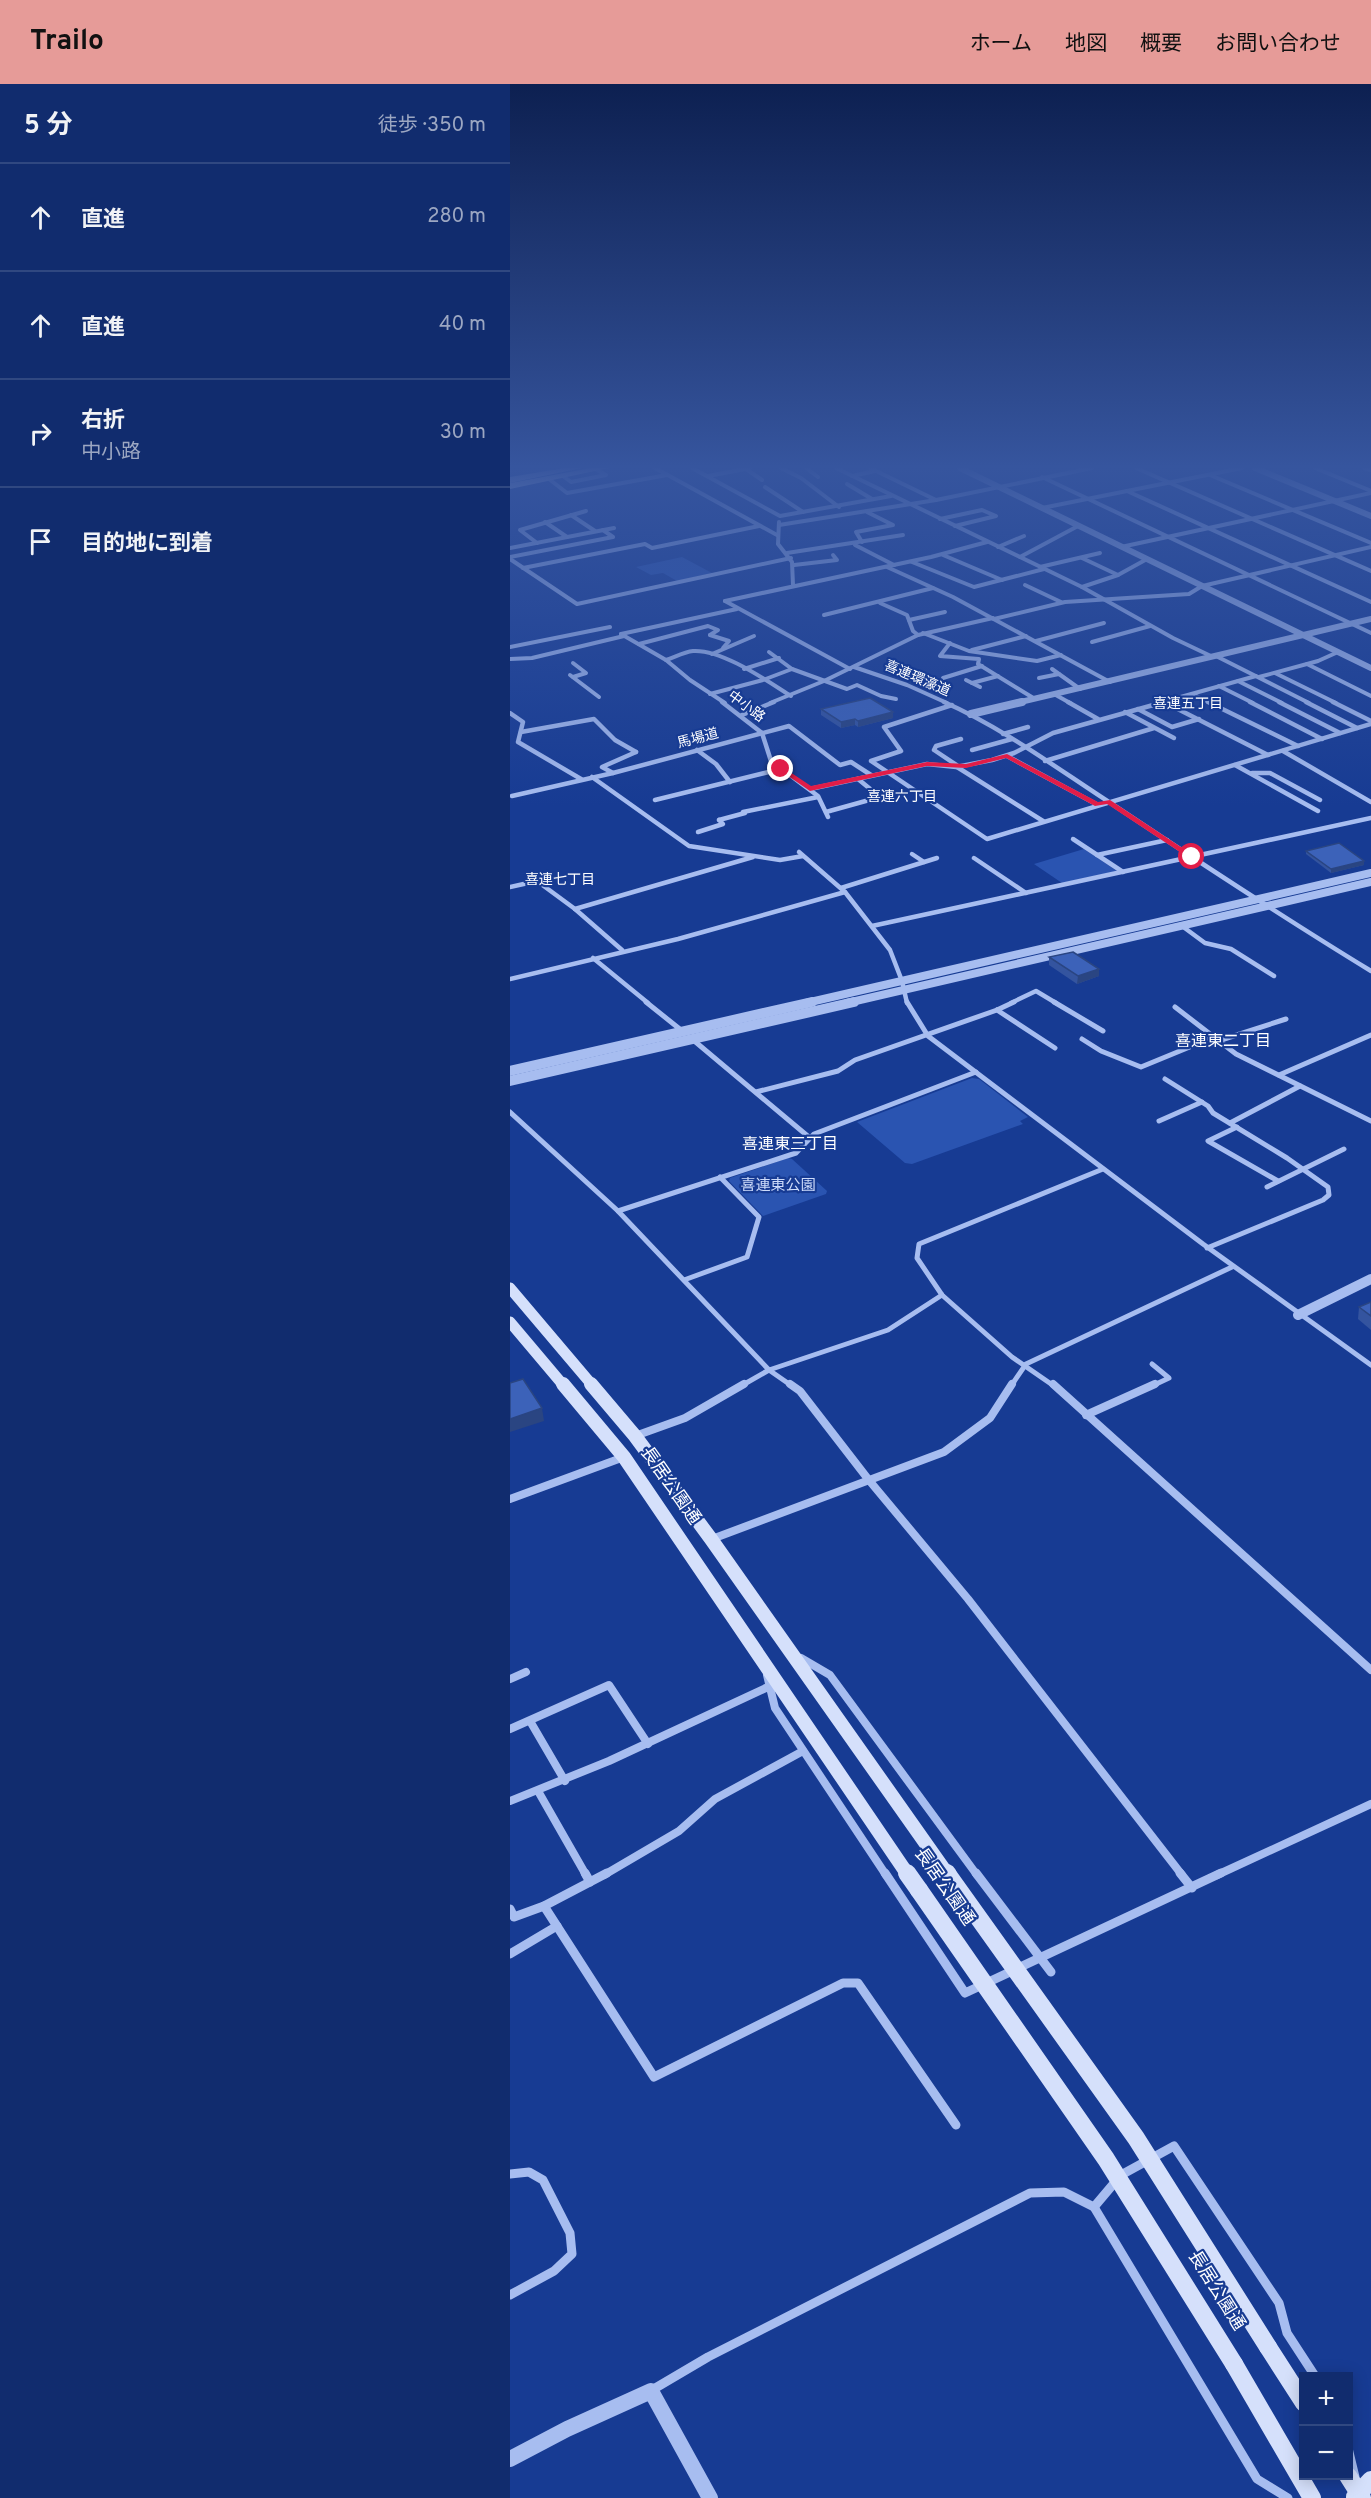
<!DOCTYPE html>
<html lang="ja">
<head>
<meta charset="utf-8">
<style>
  body { margin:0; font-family:Overpass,"Noto Sans JP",sans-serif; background:#1e3876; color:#f1f3f6 }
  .controls { position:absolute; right:18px; bottom:18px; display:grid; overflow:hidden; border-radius:0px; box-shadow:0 3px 15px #0003 }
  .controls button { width:54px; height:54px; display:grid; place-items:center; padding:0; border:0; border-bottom:2px solid #304881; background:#112c6e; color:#f1f3f6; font:30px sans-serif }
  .stop { position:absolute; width:18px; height:18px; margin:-14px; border:4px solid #e11d48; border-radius:50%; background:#fff }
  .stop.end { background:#e11d48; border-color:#fff; box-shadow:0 2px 6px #0008 }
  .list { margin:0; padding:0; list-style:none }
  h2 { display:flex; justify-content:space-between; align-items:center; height:78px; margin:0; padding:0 24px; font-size:26px }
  h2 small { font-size:20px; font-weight:400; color:#9ca7c2 }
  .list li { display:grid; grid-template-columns:39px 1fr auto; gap:18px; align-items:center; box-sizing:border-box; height:108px; padding:0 24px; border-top:2px solid #304881 }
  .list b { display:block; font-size:22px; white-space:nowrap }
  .list p { margin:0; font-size:20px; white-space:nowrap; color:#9ca7c2 }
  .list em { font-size:20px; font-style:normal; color:#9ca7c2 }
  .icon { flex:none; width:33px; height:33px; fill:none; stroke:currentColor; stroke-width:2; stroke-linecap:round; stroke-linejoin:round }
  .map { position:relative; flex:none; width:861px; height:2414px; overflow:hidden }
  header { display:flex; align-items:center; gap:36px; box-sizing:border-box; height:84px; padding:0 30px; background:#e69b98; color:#111 }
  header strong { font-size:28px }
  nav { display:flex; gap:33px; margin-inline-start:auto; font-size:21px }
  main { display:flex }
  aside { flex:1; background:#112c6e }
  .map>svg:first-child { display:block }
  .green { fill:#2a54b1 }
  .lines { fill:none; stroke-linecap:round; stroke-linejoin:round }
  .minor-far4 { stroke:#a7bdf0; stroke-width:4 }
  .minor-far3 { stroke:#a7bdf0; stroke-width:4.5 }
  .minor-far2 { stroke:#a7bdf0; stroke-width:5 }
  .minor-far1 { stroke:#a7bdf0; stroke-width:8 }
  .minor { stroke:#a7bdf0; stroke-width:9 }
  .tertiary-far3 { stroke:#a7bdf0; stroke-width:6 }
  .tertiary-far2 { stroke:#a7bdf0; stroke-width:8 }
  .tertiary-far1 { stroke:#a7bdf0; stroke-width:10 }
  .tertiary { stroke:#a7bdf0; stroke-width:16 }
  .secondary-far2 { stroke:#d5e0fb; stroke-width:11 }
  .secondary-far1 { stroke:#d5e0fb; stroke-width:14 }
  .secondary { stroke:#d5e0fb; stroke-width:18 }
  .trunk { fill:#f8faff; fill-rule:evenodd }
  .motorway { fill:#fff; fill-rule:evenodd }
  .secondary-bridge { stroke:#d5e0fb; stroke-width:18 }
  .wall { fill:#34549f }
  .shaded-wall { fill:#2a4582 }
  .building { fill:#3c62b9; stroke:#2a4582; stroke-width:1.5 }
  .route { fill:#e11d48 }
  .labels { text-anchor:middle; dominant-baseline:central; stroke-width:4.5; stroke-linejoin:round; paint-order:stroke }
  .far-street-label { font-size:14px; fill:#fff; stroke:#173b93 }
  .far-neighbourhood-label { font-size:14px; fill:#fff; stroke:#173b93 }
  .park-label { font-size:15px; fill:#cedcfb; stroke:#173b93 }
  .neighbourhood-label { font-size:16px; fill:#fff; stroke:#173b93 }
  .near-street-label { font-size:18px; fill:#fff; stroke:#173b93 }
</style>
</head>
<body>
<header>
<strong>Trailo</strong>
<nav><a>ホーム</a><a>地図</a><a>概要</a><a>お問い合わせ</a></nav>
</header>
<main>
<aside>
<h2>5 分<small>徒歩 · 350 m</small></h2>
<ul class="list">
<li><svg class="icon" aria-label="ahead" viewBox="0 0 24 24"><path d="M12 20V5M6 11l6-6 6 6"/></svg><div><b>直進</b></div><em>280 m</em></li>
<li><svg class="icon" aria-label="ahead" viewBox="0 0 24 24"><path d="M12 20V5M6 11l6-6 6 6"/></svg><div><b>直進</b></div><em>40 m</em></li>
<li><svg class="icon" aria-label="right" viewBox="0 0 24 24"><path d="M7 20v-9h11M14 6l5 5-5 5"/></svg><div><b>右折</b><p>中小路</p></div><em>30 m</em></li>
<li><svg class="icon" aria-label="arrive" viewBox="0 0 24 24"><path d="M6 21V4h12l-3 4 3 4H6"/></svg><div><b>目的地に到着</b></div></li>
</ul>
</aside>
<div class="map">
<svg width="861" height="2414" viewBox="0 0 861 2414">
  <rect width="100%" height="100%" fill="#173b93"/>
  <g class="green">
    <path d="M172 473 202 489 167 497 153 489 141 491 126 483Z"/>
    <path d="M574 765 607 787 552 799 524 780Z"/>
    <path d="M462 994 469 995 518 1033 510 1037 513 1040 402 1080 395 1079 347 1038Z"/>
    <path d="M278 1074 282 1075 317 1107 316 1110 253 1132 219 1097 220 1094Z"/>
  </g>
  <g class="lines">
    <g class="minor-far4">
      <path d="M145 384 267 451"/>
      <path d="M182 384 270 432 381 412"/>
      <path d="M271 384 291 394 329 423"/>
      <path d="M296 384 308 393"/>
      <path d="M326 384 572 503 663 554 703 573"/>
      <path d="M360 384 426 416"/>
      <path d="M626 384 861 487"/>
      <path d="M805 384 861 407"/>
      <path d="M854 384 861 386"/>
      <path d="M236 385 252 396"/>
      <path d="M700 391 861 459"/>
      <path d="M53 392 61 398 96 391 87 386"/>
      <path d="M198 392 240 384"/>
      <path d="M342 392 365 387"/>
      <path d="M532 393 861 549"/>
      <path d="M39 395 57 409 157 391"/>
      <path d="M337 400 362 415"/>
      <path d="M255 403 293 428"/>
      <path d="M617 407 861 518"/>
      <path d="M532 424 732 384"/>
      <path d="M61 431 85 447"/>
      <path d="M430 435 472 426 486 432 445 442"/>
      <path d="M35 438 57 453"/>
      <path d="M269 438 268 460 282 478 283 501"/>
      <path d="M269 441 426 416 582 384"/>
      <path d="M352 458 346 448 383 441 357 428"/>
      <path d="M27 459 10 446 76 427"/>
      <path d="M345 461 384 481"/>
      <path d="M488 463 514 452"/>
      <path d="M611 463 861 409"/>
      <path d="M0 464 104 444"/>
      <path d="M277 469 393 451"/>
      <path d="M433 471 492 496"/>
      <path d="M0 473 103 453 93 446"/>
      <path d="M510 473 568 442"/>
      <path d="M572 474 608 491"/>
      <path d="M0 475 67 520 281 474"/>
      <path d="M402 478 464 503 534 485"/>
      <path d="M284 481 327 476 323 471"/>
      <path d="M377 483 443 513 600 598"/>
      <path d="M530 483 590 469"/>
      <path d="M13 484 135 460 142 464 249 442"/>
      <path d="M515 501 551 518"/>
      <path d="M572 503 608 491 637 475"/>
      <path d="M215 517 421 473 477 458"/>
      <path d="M215 517 340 585"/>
      <path d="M370 519 397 531 403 547 408 551"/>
      <path d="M314 531 423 504"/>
      <path d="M484 535 555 518 679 510 692 502 861 463"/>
      <path d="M399 536 435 528"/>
      <path d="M413 549 459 567 527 577 551 571"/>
      <path d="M111 550 156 576 180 596 215 619"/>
      <path d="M111 550 227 525"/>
      <path d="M200 551 219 557 213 564"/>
      <path d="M526 557 594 539"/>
      <path d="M582 558 640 542"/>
      <path d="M440 559 430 572 469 575 468 580 525 615"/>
      <path d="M129 560 198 542 208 546 200 551"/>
      <path d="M0 563 100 543"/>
      <path d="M462 566 516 552"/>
      <path d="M259 568 282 585 337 605 347 601 371 612 386 615"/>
      <path d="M202 570 244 552"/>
      <path d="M706 572 799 619"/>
      <path d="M0 575 22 574 114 552"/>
      <path d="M156 576C165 573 174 568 183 567 212 565 257 597 281 612"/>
      <path d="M63 579 76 589 63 593"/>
      <path d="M797 580 861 612"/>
      <path d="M344 583 397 601 437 619"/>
      <path d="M234 585 269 574"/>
      <path d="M542 585 570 605"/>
      <path d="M765 589 826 619"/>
      <path d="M60 591 89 613"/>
      <path d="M749 593 808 577 828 568"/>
      <path d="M433 594 472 582"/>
      <path d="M529 594 549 590"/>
      <path d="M456 596 470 603"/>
      <path d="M728 597 772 619"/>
      <path d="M462 599 488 592"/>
      <path d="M709 602 743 619"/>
      <path d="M200 610 253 596 282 585"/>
      <path d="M544 610 560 619"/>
      <path d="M682 610 701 619"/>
      <path d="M654 618 657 619"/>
      <path d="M260 619 314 597 408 551 483 534"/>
      <path d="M649 619 746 592"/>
    </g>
    <g class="minor-far3">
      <path d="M212 618 252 649 261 677 308 712 318 733"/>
      <path d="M434 618C495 645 549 686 605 722 689 778 774 834 861 887"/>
      <path d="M558 618 588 635"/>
      <path d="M654 618 758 671"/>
      <path d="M698 618 788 662"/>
      <path d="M740 618 812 655"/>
      <path d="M769 618 830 649"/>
      <path d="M796 618 847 644"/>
      <path d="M823 618 861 637"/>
      <path d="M442 621 374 643 391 667 361 677 477 755 861 640"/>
      <path d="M628 625 662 643 689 635"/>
      <path d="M615 628 664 654"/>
      <path d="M0 629 13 638 8 658 71 695"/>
      <path d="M232 631 264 618"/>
      <path d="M11 648 84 635 105 656 126 668"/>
      <path d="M493 650 518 643"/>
      <path d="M187 666 206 680 220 698"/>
      <path d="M462 666 502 655"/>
      <path d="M773 667 861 718"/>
      <path d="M497 672 588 721"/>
      <path d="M535 677 644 644"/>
      <path d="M725 681 808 727"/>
      <path d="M448 682 424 666 426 662 451 655"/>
      <path d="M447 683 533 737"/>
      <path d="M103 689 92 683 126 668"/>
      <path d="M742 689H760L810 716"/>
      <path d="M82 693 179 762 270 776 293 772"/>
      <path d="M300 705 417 680 446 683 482 676 504 669 543 649 654 618"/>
      <path d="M2 712 103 689 279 642 330 681 341 678 361 691"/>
      <path d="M145 716 271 685"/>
      <path d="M233 728 308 713"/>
      <path d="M316 728 370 713 348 695"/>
      <path d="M209 736 235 729"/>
      <path d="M188 748 213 740 209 736"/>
      <path d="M563 755 613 788"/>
      <path d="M289 768 335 808 380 866 392 897 397 919"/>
      <path d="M402 770 414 778"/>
      <path d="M587 771 657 756"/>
      <path d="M464 774 516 809"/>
      <path d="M0 803 27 797 65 825 112 866"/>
      <path d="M331 804 427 774"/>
      <path d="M65 825 243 773"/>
      <path d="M362 842 861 734"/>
      <path d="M672 842 695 859 721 865 764 892"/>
      <path d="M83 874 138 919"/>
      <path d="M0 895 168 855 335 808"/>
      <path d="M501 919 526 907 546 919"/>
    </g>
    <g class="minor-far2">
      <path d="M136 918 171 946"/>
      <path d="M397 918 418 952 693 1160 861 1281"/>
      <path d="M544 918 593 947"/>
      <path d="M665 923 726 970 861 1037"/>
      <path d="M487 926 545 964"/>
      <path d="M182 955 300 1054"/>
      <path d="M572 955 591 967 631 983 704 953"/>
      <path d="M708 957 776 935"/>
      <path d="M769 991 861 951"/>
      <path d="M655 995 698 1022 703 1029 777 1074 818 1103 819 1111 813 1116 697 1164"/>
      <path d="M246 1008 328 987 345 976 487 926 504 918"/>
      <path d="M0 1028 108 1127 259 1286 282 1302"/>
      <path d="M649 1037 692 1018"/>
      <path d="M720 1039 790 1002"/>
      <path d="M727 1043 698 1057 768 1097"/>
      <path d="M757 1103 834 1065"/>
      <path d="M108 1127 286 1069 304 1050 466 988"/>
      <path d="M174 1196 237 1173 249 1133 210 1093"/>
      <path d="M231 1302 259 1286 378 1246 432 1211"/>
      <path d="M501 1302 516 1280 722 1183"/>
      <path d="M544 1302 502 1273 432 1211 407 1174 409 1160 593 1085"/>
      <path d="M642 1302 659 1294 642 1280"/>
    </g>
    <g class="minor-far1">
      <path d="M280 1300 290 1307 358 1395 458 1515 672 1791"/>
      <path d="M543 1300 861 1586"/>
      <path d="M576 1331 645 1300"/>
      <path d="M125 1352 175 1334 234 1300"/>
      <path d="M0 1415 114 1373"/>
      <path d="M202 1455 434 1368 480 1334 502 1300"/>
      <path d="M291 1574 320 1591 467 1791"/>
      <path d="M257 1591 265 1624 376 1791"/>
      <path d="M0 1595 16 1588"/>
      <path d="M20 1637 55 1697"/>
      <path d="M0 1645 99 1601 138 1660"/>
      <path d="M28 1707 76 1791"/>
      <path d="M0 1717 99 1677 260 1602"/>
      <path d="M94 1791 169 1747 205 1715 293 1667"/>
      <path d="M707 1791 861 1720"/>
    </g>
    <g class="minor">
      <path d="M75 1789 80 1798"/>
      <path d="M375 1789 455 1909 711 1789"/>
      <path d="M466 1789 541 1888"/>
      <path d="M670 1789 682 1804"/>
      <path d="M34 1822 144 1993 333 1899H348L446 2041"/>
      <path d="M0 1825 4 1833 34 1822 97 1789"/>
      <path d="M0 1870 47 1842"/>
      <path d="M0 2090 19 2088 33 2096 60 2149 62 2170 44 2187 0 2211"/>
      <path d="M584 2123 611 2091 664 2062 769 2219 777 2249 805 2292"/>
      <path d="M142 2306 198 2273 520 2109 554 2108 584 2123 747 2395 778 2414"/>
      <path d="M838 2364 845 2393"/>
    </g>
    <g class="tertiary-far3">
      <path d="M450 384 861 584"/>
      <path d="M745 384 861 432"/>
      <path d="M506 619 861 535"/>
    </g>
    <g class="tertiary-far2">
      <path d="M461 630 512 618"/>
      <path d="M296 919 861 789"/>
      <path d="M337 919 861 798"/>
    </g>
    <g class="tertiary-far1">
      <path d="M0 987 302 918"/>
      <path d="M0 997 344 918"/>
      <path d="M788 1231 861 1195"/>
    </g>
    <path class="tertiary" d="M0 2375 57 2345 141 2307 200 2414"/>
    <g class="secondary-far2">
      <path d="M0 1204 83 1302"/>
      <path d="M0 1238 54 1302"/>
    </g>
    <g class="secondary-far1">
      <path d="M53 1300 114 1373 398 1791"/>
      <path d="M81 1300 125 1352 201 1455 438 1791"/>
    </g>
    <g class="secondary">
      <path d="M397 1789 409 1806"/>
      <path d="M437 1789 438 1791"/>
      <path d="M758 2263 794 2319"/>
      <path d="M724 2280 802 2414"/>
      <path d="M838 2392 852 2414"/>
      <path d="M845 2413 861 2396"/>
    </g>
    <path class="trunk" d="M55 384H72L0 399V393Z"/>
    <path class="motorway" d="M81 384H99L0 405V399Z"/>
    <g class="secondary-bridge">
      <path d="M438 1791 626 2054 758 2263"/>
      <path d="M409 1806 596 2075 724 2280"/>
    </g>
  </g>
  <g class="wall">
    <path d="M311 625 383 634 348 643 345 641 331 644 311 631Z"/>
    <path d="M796 767 854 781 821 789 796 770Z"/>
    <path d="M539 873 589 892 567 900 539 881Z"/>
    <path d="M861 1218V1246L848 1235 849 1223Z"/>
  </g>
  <g class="shaded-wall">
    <path d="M383 628V634L348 643V637Z"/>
    <path d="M345 635V641L331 644V638Z"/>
    <path d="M854 777V781L821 789V785Z"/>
    <path d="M589 885V892L567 900 568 892Z"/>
    <path d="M32 1324 34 1337 0 1348V1335Z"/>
  </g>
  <g class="building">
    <path d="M360 614 383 628 348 637 345 635 331 638 311 625Z"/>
    <path d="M829 759 854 777 821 785 796 767Z"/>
    <path d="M563 868 589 885 568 892 539 873Z"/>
    <path d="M861 1218V1232L849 1223Z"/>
    <path d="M13 1295 32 1324 0 1335V1299Z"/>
  </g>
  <linearGradient id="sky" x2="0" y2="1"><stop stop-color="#0d2051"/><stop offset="0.53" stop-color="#36559e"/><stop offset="1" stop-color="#36559e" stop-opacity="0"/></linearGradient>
  <rect width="861" height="722" fill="url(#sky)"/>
  <path class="route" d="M497 670 588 718 600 716 686 773 679 774 597 720 585 722 496 674 456 684 417 682 300 707 268 685 274 684 301 702 417 678 456 680Z"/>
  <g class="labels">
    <g class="far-street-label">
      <text transform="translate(407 595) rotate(23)">喜連環濠道</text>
      <text transform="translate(236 623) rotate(37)">中小路</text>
      <text transform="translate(188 655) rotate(-15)">馬場道</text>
    </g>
    <g class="far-neighbourhood-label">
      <text x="678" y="620">喜連五丁目</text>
      <text x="392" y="713">喜連六丁目</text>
      <text x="50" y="796">喜連七丁目</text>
    </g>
    <g class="park-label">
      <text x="268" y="1102">喜連東公園</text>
    </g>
    <g class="neighbourhood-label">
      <text x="713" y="958">喜連東二丁目</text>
      <text x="280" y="1061">喜連東三丁目</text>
    </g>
    <g class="near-street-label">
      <text transform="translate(160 1402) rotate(55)">長居公園通</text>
      <text transform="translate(434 1803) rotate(55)">長居公園通</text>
      <text transform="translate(706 2207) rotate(58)">長居公園通</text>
    </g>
  </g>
</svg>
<div class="controls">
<button>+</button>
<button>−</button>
</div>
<div class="stop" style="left:682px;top:773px"></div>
<div class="stop end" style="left:271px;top:685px"></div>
</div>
</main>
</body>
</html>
